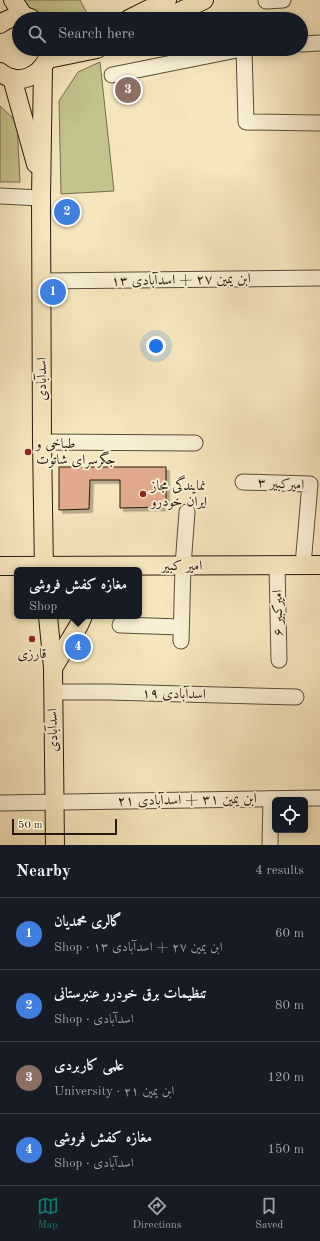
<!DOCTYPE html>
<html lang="en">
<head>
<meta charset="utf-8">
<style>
  body { margin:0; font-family:"Old Standard TT",Amiri,serif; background:#20242c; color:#f1f3f6 }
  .controls { position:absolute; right:12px; bottom:12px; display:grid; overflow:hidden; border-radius:6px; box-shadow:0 2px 10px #0003 }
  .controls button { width:36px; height:36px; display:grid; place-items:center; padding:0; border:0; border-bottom:1px solid #363941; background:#171b24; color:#f1f3f6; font:20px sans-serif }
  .scale { position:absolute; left:12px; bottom:10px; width:105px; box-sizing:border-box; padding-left:4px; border:2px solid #251a0d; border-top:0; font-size:11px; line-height:14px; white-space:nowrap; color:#251a0d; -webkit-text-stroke:3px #f9efd4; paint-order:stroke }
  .you { position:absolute; left:156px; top:346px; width:14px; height:14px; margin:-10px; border:3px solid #fff; border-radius:50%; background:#1a73e8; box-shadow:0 0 0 6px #1a73e833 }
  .badge { display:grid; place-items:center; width:26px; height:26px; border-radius:50%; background:#0f766e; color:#fff; font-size:13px; font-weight:700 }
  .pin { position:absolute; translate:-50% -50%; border:2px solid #fff; box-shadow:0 1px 4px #0006 }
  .popup { position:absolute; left:14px; top:567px; width:128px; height:52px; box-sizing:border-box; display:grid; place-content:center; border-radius:6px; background:#171b24; filter:drop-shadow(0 1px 3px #0005); font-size:13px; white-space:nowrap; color:#9ea1a6 }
  .popup b { font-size:15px; color:#f1f3f6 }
  .popup::after { content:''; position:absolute; left:50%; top:100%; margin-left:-8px; border:8px solid transparent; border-top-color:#171b24 }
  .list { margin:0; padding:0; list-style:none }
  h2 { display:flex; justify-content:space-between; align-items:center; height:52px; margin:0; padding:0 16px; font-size:17px }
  h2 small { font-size:13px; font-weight:400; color:#9ea1a6 }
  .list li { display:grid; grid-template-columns:26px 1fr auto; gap:12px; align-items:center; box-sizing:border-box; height:72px; padding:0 16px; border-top:1px solid #363941 }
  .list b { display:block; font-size:15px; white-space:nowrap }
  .list p { margin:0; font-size:13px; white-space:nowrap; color:#9ea1a6 }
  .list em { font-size:13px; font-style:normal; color:#9ea1a6 }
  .icon { flex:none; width:22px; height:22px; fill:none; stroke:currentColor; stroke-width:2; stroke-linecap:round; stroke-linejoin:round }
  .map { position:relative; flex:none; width:320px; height:845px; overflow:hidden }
  .search { position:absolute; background:#171b24; box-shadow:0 2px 10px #0003; left:12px; right:12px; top:12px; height:44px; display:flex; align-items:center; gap:10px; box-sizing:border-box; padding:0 14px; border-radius:22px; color:#9ea1a6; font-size:15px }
  .sheet { height:340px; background:#171b24 }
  nav { display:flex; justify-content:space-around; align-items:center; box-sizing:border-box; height:56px; border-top:1px solid #363941; background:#171b24; font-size:11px; color:#9ea1a6 }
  nav a { display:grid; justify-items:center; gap:2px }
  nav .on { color:#0f766e }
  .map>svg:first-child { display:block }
  .green { fill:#c4c38c; stroke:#746e4c }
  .building { fill:#e2aa8c; stroke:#251a0d; filter:url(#shadow) }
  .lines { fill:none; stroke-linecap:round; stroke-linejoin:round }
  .minor-casing { stroke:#594d39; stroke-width:17 }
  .major-casing { stroke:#251a0d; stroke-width:20 }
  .minor { stroke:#f9efd4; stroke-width:15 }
  .major { stroke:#f6e6bd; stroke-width:18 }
  .poi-dot { fill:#8f2418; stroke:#f9efd4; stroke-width:1.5 }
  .labels { text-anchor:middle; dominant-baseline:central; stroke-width:4; stroke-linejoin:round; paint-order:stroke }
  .street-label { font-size:14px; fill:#251a0d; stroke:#f9efd4 }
  .poi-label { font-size:14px; fill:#251a0d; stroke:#f9efd4; text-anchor:start }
</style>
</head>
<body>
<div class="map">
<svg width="320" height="845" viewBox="0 0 320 845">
  <defs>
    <filter id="shadow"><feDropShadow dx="3.5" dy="3.5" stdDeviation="0" flood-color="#0004"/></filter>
  </defs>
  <rect width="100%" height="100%" fill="#f6e6bd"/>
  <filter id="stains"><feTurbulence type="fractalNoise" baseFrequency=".005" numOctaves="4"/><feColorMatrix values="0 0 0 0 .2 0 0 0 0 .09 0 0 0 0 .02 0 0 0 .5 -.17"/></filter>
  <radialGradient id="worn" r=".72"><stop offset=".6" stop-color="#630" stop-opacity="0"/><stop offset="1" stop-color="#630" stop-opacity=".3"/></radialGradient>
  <g class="green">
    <path d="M22 0H80L90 19H38Z"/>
    <path d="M100 62 114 191 61 194 59 101 78 72Z"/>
    <path d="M0 106 17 122 20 182H0Z"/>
  </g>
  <path class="building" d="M59 467H166V507L120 508V480H90L89 509 59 510Z"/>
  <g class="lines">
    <defs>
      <g id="minor">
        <path d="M266 0V1L283 0"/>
        <path d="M301 44 320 43"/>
        <path d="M244 49 246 122 320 123"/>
        <path d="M112 75 242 49"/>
        <path d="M0 196 41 198"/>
        <path d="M41 281 320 278"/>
        <path d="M42 442 195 443"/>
        <path d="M243 482 310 484 303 565"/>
        <path d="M277 565 279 660"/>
        <path d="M120 625 181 627"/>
        <path d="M181 641 183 566 187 512"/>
        <path d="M53 692H108L296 697"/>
        <path d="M0 803 320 798"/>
        <path d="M270 845 271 799"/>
      </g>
      <g id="major">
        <path d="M13 0 23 15"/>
        <path d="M129 19 167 0"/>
        <path d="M164 19 204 0"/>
        <path d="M0 24C9 18 22 13 32 19"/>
        <path d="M48 59 97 49"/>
        <path d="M43 67 41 198 42 442 44 570"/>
        <path d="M0 72C20 89 47 73 50 49"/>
        <path d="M12 78 36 164"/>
        <path d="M0 566 320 565"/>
        <path d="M48 616 53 668 55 845"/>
        <path d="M53 668 79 625 83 616"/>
      </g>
    </defs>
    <use href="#minor" class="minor-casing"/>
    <use href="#major" class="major-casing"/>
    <use href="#minor" class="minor"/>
    <use href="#major" class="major"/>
  </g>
  <g class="poi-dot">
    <circle cx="28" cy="452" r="4"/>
    <circle cx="143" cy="494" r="4"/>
    <circle cx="32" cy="639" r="4"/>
  </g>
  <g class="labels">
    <g class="street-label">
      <text transform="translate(181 280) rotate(-1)">ابن یمین ۲۷ + اسدآبادی ۱۳</text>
      <text transform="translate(42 379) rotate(-90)">اسدآبادی</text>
      <text transform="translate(281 484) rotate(3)">امیرکبیر ۳</text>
      <text x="182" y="566">امیر کبیر</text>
      <text transform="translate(278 613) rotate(-91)">امیرکبیر ۶</text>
      <text transform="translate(174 694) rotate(1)">اسدآبادی ۱۹</text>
      <text transform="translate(53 730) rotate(-91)">اسدآبادی</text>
      <text transform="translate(187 800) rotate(-1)">ابن یمین ۳۱ + اسدآبادی ۲۱</text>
    </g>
    <g class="poi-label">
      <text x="36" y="444">طباخی و<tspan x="36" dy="16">جگرسرای شاتوت</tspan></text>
      <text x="151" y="486">نمایندگی مجاز<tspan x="151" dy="16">ایران خودرو</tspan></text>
      <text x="32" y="654" text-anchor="middle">قارزی</text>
    </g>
  </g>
  <rect width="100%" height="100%" filter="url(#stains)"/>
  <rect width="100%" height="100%" fill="url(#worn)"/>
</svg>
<div class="controls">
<button><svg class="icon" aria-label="locate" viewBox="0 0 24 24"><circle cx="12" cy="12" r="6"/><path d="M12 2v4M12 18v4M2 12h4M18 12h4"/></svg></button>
</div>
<div class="scale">50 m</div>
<div class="you"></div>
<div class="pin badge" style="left:53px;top:292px;background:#3f7fe0">1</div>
<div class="pin badge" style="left:67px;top:212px;background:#3f7fe0">2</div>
<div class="pin badge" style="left:128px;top:90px;background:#8d6e63">3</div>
<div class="pin badge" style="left:78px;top:647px;background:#3f7fe0">4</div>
<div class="popup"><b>مغازه کفش فروشی</b>Shop</div>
<div class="search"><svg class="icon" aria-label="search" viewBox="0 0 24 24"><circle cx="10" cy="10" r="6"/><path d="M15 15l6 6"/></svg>Search here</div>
</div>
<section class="sheet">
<h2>Nearby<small>4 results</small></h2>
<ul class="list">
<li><span class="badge" style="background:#3f7fe0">1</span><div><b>گالری محمدیان</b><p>Shop · ابن یمین ۲۷ + اسدآبادی ۱۳</p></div><em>60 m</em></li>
<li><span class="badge" style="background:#3f7fe0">2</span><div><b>تنظیمات برق خودرو عنبرستانی</b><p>Shop · اسدآبادی</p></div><em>80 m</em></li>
<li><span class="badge" style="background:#8d6e63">3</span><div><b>علمی کاربردی</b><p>University · ابن یمین ۲۱</p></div><em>120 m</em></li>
<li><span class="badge" style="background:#3f7fe0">4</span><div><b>مغازه کفش فروشی</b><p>Shop · اسدآبادی</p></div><em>150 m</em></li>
</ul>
</section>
<nav>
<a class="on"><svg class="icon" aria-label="map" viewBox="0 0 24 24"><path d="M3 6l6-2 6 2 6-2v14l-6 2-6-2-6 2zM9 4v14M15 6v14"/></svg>Map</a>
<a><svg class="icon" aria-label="directions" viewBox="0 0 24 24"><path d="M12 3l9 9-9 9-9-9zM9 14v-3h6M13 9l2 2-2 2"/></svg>Directions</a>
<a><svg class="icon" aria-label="saved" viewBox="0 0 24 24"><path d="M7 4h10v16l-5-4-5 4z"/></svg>Saved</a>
</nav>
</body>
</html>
